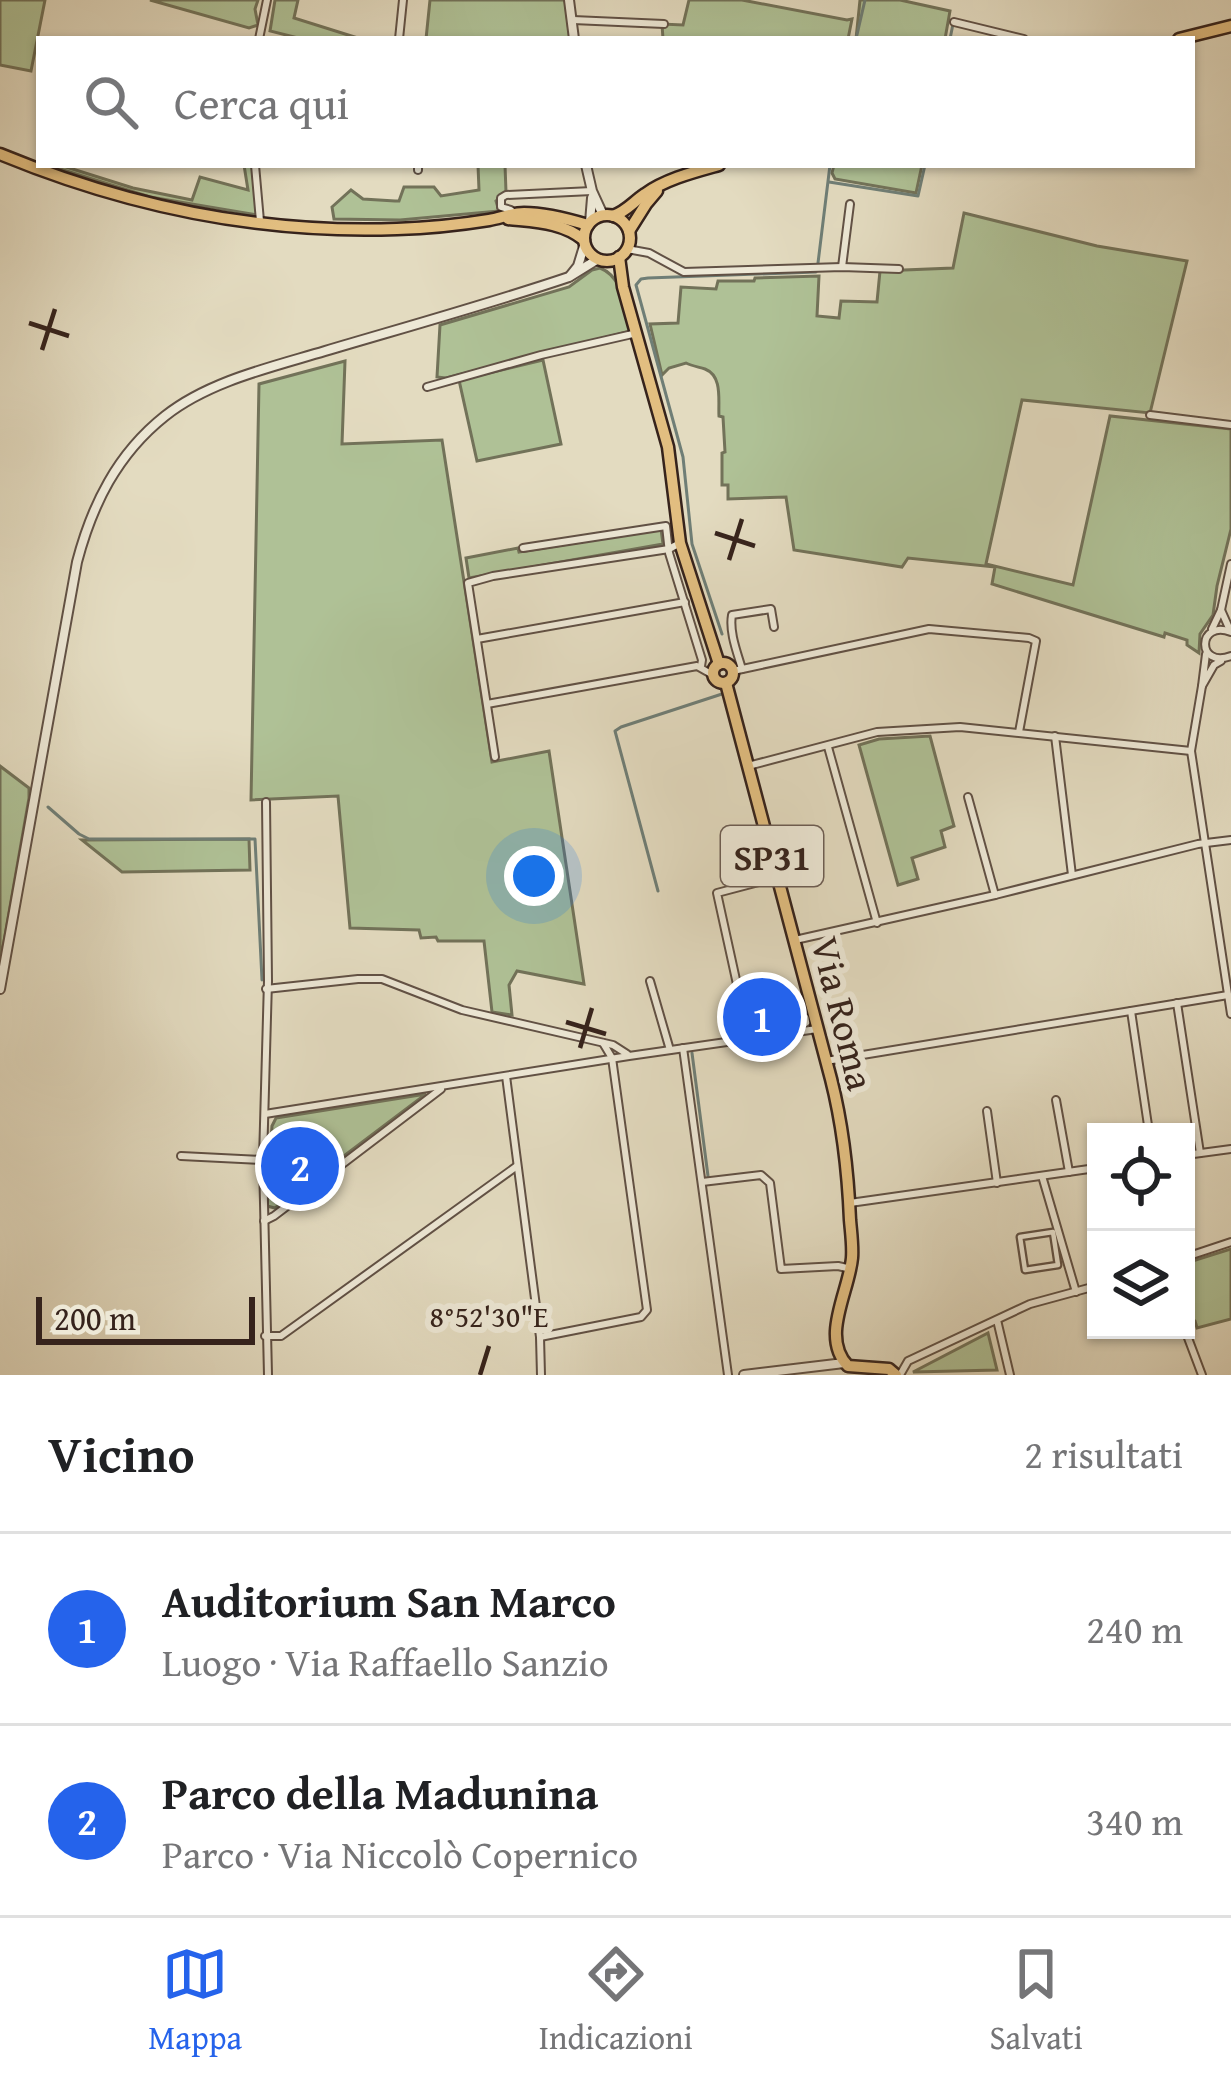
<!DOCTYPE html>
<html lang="it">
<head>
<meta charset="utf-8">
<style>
  body { margin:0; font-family:"Gentium Book Plus",serif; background:#f6f6f6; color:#202124 }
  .controls { position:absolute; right:36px; bottom:36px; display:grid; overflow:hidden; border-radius:0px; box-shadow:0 3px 9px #0004 }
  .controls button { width:108px; height:108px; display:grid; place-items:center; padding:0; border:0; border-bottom:3px solid #e0e0e0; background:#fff; color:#202124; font:60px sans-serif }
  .scale { position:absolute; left:36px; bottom:30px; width:219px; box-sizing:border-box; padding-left:12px; border:6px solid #36231c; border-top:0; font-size:33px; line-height:42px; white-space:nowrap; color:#36231c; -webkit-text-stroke:9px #ede8d6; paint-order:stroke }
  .you { position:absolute; left:534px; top:876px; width:42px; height:42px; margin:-30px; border:9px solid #fff; border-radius:50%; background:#1a73e8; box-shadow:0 0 0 18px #1a73e833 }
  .badge { display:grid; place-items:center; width:78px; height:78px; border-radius:50%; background:#2563eb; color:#fff; font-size:39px; font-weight:700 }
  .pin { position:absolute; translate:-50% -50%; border:6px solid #fff; box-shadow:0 3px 12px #0006 }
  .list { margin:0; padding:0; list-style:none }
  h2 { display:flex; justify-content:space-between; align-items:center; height:156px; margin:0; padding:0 48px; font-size:51px }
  h2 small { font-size:39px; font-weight:400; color:#757577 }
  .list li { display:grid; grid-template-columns:78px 1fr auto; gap:36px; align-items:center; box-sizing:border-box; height:192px; padding:0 48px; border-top:3px solid #e0e0e0 }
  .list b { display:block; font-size:45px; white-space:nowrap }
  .list p { margin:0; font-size:39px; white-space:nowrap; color:#757577 }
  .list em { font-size:39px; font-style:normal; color:#757577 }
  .icon { flex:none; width:66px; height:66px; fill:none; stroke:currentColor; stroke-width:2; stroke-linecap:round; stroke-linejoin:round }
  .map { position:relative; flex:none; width:1231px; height:1375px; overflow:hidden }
  .search { position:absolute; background:#fff; box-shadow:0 3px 9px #0004; left:36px; right:36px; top:36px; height:132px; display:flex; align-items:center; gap:30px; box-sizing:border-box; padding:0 42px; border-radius:0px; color:#757577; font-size:45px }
  .sheet { height:540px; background:#fff }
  nav { display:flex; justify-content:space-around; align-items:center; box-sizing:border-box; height:168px; border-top:3px solid #e0e0e0; background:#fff; font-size:33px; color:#757577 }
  nav a { display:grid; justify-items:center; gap:6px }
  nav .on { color:#2563eb }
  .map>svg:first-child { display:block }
  .green { fill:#afc196; stroke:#727259; stroke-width:3 }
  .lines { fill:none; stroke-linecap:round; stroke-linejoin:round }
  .stream { stroke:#6f7e76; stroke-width:3 }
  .pedestrian-casing { stroke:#615145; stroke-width:9 }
  .minor-casing { stroke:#615145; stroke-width:10 }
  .tertiary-casing { stroke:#615145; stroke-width:12 }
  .primary-casing { stroke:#36231c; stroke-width:15 }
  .pedestrian { stroke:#ede8d6; stroke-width:4.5 }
  .minor { stroke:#ede8d6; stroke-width:6 }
  .tertiary { stroke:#ede8d6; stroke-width:8 }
  .primary { stroke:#e2be80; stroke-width:10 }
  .ticks { fill:none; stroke:#36231c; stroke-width:4.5 }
  .labels { text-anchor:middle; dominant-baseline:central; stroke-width:12; stroke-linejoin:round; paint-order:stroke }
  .shield { fill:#ede8d6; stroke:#6d5e54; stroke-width:3 }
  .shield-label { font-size:36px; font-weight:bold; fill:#36231c }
  .street-label { font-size:39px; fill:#36231c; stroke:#ede8d6 }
  .ticks-label { font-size:30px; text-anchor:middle; fill:#36231c; stroke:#ede8d6; stroke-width:12; stroke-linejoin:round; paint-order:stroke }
</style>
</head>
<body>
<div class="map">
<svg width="1231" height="1375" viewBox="0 0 1231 1375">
  <rect width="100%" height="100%" fill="#e3dbc0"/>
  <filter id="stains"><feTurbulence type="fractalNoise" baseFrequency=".00167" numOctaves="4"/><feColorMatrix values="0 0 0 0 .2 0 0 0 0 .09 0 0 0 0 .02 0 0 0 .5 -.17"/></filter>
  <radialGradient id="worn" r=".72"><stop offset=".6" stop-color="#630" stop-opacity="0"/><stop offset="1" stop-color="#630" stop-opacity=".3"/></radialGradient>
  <g class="green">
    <path d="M0 0H45L31 71 0 65Z"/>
    <path d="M150 0H258L255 9 258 25 249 28Z"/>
    <path d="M275 0H298L294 18 361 39H302L270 31Z"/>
    <path d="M430 0H565L570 39H426Z"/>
    <path d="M689 0H742L847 20 852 19 848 39H663L662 24 683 25Z"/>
    <path d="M860 0H900L950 11 945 39H856Z"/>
    <path d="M47 165H60L133 188 192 200 200 177 248 190 244 165H252L257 215 150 197Z"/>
    <path d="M478 165H505L506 192 496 201 499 211 400 220 334 219 332 207 351 190 363 199 395 201H399L404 187H434L441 196 479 190Z"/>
    <path d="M834 165H922L916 193 835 179 832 173Z"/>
    <path d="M964 213 1097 246 1187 261 1150 413 1022 400 986 564 1073 585 1110 416 1231 429V529L1217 586 1213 615 1200 634 1199 653 1187 645V640L1165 633 1164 637 992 584 995 567 908 558 902 567 794 550 786 497 728 499V485H722V453L725 452 723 417 719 416C718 401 723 376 705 369 699 367 692 366 686 363L669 368 662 375 650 324 678 323 681 287 716 289 718 281H754L755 278 819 276 817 316 839 318 841 301 877 302 880 271 953 268Z"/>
    <path d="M600 268C624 277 625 309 631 331L446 378 437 377 440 325 569 287 592 270Z"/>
    <path d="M543 360 561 444 477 461 459 380Z"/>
    <path d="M345 361 342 444 442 440 492 762 549 751 584 984 517 971 509 985 512 1015 492 1012 484 941H438L436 937 421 938 419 930 350 928 338 796 251 800 259 384Z"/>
    <path d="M661 529 663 544 469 578 466 558 518 548 519 552Z"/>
    <path d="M930 736 954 826 941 831 945 847 912 858 918 879 898 885 859 745 879 739Z"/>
    <path d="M0 766 29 788V798L0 964Z"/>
    <path d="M249 839 250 870 122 872 82 840Z"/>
    <path d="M426 1094 275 1208 267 1206 272 1126 276 1118Z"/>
    <path d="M1231 1249V1319L1197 1328 1195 1321 1186 1316 1193 1310 1186 1283V1263Z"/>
    <path d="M988 1333 997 1370 913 1372Z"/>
  </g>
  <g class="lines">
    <g class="stream">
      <path d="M856 39 865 0"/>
      <path d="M950 39 953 24"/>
      <path d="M829 182 918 196 925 165"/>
      <path d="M818 263 830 165"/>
      <path d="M722 634 692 544 683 457 636 285 641 279 648 278 816 272"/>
      <path d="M48 807 79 834 89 839H255L262 980"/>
      <path d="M658 891 615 731 621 727 722 694"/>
      <path d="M692 1053 708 1176"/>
    </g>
    <defs>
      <g id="pedestrian">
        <path d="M747 1006H776V1016L806 1017 807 1023 801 1027 799 1020H776V1027L759 1026V1034L757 1024H752Z"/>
        <path d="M1053 1232 1058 1265 1025 1270 1020 1237Z"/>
      </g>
      <g id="minor">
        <path d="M573 20 664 24"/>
        <path d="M954 22 1024 39"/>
        <path d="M259 39 267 0"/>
        <path d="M399 39 403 0"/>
        <path d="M255 165 260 221"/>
        <path d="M418 165V170"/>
        <path d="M511 210 501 207V198L506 195 592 191"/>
        <path d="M627 249 649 253 684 272 842 267 899 269"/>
        <path d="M842 267 850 204"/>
        <path d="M427 387 541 355 637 333"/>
        <path d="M1150 415 1231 425"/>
        <path d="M523 548 666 526 669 553 702 660 701 666"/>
        <path d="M1221 610 1231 564"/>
        <path d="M1212 629 1221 610 1229 628"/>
        <path d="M1231 632C1197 619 1196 669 1231 656"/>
        <path d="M477 639 685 602"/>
        <path d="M1206 654 1202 686 1214 665 1221 661"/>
        <path d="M742 669C737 652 729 632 732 615L771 609 774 627"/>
        <path d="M733 671 929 629 1029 638 1036 641 1019 732"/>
        <path d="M1202 686 1191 751 1231 1014"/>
        <path d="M487 704 697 666 713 675"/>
        <path d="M1055 736 1072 875"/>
        <path d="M828 747 877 923"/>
        <path d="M495 757 468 583 493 576 669 549 680 543"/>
        <path d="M748 766 877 732 960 727 1191 751"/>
        <path d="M968 797 995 895"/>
        <path d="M266 802 268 981 263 1160 268 1375"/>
        <path d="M795 940 995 895 1198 844 1231 840"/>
        <path d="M650 981 670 1050"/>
        <path d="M266 989 358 979H382L462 1010 613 1045 627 1054"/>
        <path d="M1177 1003 1200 1153"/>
        <path d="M1131 1011 1149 1132"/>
        <path d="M749 1039 717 893 778 877"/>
        <path d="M683 1048 728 1375"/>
        <path d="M826 1061 1228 995"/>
        <path d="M506 1076 540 1337 541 1375"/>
        <path d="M1056 1100 1069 1172"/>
        <path d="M987 1111 997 1183"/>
        <path d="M265 1114 629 1056 817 1029"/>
        <path d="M1186 1155 1231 1149"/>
        <path d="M181 1156 263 1160"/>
        <path d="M1042 1176 1076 1292"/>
        <path d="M702 1182 761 1175 770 1183 781 1269 838 1266 847 1268"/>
        <path d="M850 1203 1096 1168"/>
        <path d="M264 1221 274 1216 441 1089"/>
        <path d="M1186 1257 1231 1242"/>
        <path d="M997 1320 1010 1375"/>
        <path d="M1185 1330 1202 1375"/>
        <path d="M265 1336H281L517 1166"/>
        <path d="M540 1337 641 1317 647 1310 612 1058 603 1043"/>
        <path d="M900 1375 908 1361 1030 1304 1096 1286"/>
      </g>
      <g id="tertiary">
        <path d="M569 0 574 39"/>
        <path d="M586 165 592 191 603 215"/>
        <path d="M590 222 592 198"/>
        <path d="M570 276 578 266 585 243"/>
        <path d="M0 989 77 562C92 505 117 454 165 416 209 381 272 367 325 351 406 327 489 304 569 277L598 259"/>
        <path d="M744 1375 844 1363"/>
      </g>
      <g id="primary">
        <path d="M1179 39 1231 26"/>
        <path d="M0 154C126 206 260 234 397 229 428 228 458 225 489 220 501 218 512 213 524 213 545 213 568 219 588 225"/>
        <circle cx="607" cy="238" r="23"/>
        <path d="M613 216C627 211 633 202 645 194 666 179 694 172 719 165"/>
        <path d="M508 219C535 222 562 222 584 240"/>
        <path d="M629 231 646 204 657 191"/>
        <path d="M619 257 623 287 668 447 680 543 719 664"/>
        <circle cx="723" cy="673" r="10"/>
        <path d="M726 683 831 1079C843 1126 848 1172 850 1220 851 1232 853 1246 852 1258 849 1292 820 1337 848 1366L889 1369 896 1375"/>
      </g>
    </defs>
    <use href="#pedestrian" class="pedestrian-casing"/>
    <use href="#minor" class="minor-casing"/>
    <use href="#tertiary" class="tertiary-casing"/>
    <use href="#primary" class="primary-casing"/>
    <use href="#pedestrian" class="pedestrian"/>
    <use href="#minor" class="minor"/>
    <use href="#tertiary" class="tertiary"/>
    <use href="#primary" class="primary"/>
  </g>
  <path class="ticks" d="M29 323 69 336M42 350 55 309M715 533 755 546M729 560 742 519M566 1022 606 1034M580 1048 592 1008M480 1375 489 1346"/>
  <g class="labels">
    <rect class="shield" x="721" y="826" width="102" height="60" rx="9"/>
    <g class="shield-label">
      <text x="772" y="856">SP31</text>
    </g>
    <g class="street-label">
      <text transform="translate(844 1013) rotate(76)">Via Roma</text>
    </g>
  </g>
  <g class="ticks-label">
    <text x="489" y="1327">8°52'30"E</text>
  </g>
  <rect width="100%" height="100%" filter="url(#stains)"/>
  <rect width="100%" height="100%" fill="url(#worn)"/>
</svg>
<div class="controls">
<button><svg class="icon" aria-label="locate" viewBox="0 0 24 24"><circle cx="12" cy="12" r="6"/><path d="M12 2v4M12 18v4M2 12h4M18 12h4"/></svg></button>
<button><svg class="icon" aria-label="layers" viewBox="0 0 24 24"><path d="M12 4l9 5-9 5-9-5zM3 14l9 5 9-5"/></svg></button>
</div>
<div class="scale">200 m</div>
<div class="you"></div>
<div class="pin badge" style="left:762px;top:1017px">1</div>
<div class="pin badge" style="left:300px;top:1166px">2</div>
<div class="search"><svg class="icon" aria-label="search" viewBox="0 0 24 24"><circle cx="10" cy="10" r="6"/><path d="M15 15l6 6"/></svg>Cerca qui</div>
</div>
<section class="sheet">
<h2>Vicino<small>2 risultati</small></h2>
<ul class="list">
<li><span class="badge">1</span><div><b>Auditorium San Marco</b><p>Luogo · Via Raffaello Sanzio</p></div><em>240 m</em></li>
<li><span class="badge">2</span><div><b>Parco della Madunina</b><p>Parco · Via Niccolò Copernico</p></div><em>340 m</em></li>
</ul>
</section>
<nav>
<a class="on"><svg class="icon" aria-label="map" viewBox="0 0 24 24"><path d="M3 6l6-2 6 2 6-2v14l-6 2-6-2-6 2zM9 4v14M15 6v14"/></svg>Mappa</a>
<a><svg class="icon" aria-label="directions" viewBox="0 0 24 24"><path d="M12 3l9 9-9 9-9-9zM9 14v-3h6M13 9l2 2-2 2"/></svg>Indicazioni</a>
<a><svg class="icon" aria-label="saved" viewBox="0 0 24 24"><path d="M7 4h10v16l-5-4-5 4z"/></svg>Salvati</a>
</nav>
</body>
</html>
